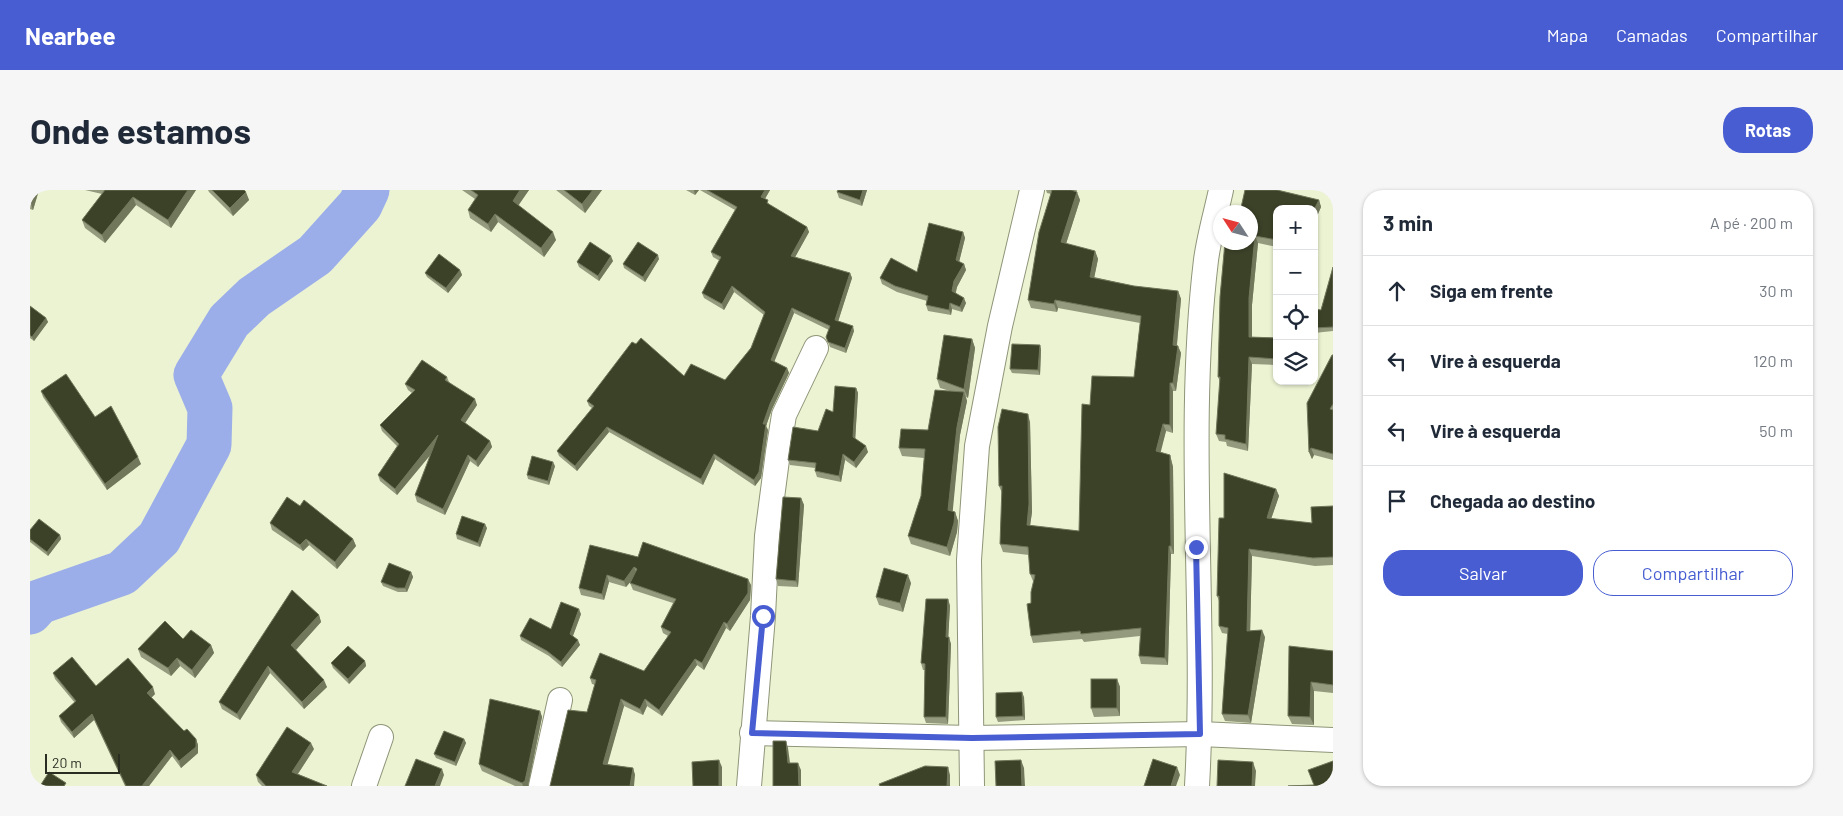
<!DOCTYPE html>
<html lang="pt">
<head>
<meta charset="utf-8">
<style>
  body { margin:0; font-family:Barlow,sans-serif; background:#f6f6f7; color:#1f2937 }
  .controls { position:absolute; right:15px; top:15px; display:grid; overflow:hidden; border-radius:10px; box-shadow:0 1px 4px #0004 }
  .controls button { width:45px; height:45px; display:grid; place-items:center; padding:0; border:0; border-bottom:1px solid #e0e1e3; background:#fff; color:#1f2937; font:25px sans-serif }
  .compass { position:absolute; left:1183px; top:15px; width:45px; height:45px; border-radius:50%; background:#fff; box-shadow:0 1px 4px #0004; rotate:306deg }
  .scale { position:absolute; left:15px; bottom:12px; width:75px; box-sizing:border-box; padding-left:5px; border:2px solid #2a2d21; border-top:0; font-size:14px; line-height:18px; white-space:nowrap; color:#2a2d21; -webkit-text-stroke:4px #ecf3d3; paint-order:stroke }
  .stop { position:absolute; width:15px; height:15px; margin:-11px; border:4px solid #475dd1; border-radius:50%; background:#fff }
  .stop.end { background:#475dd1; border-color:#fff; box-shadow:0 1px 5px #0008 }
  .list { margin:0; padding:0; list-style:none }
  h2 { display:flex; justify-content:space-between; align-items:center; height:65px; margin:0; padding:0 20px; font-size:21px }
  h2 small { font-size:16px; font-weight:400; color:#747a83 }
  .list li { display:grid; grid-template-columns:32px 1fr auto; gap:15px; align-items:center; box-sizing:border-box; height:70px; padding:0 20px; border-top:1px solid #e0e1e3 }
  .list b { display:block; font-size:19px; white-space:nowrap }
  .list em { font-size:16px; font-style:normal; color:#747a83 }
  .actions { display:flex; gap:10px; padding:15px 20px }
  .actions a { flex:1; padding:11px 0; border:1px solid #475dd1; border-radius:20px; text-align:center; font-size:18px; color:#475dd1 }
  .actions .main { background:#475dd1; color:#fff }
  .icon { flex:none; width:28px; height:28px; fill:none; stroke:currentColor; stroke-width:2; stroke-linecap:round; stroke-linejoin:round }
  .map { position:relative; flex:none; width:1303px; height:596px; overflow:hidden; border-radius:20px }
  header { display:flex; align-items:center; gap:30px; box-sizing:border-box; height:70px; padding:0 25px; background:#475dd1; color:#fff }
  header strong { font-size:24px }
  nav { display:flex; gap:28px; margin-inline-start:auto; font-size:18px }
  .intro { display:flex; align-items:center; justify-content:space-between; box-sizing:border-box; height:120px; padding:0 30px }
  h1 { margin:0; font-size:35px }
  .button { padding:12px 22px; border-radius:20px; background:#475dd1; color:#fff; font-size:18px; font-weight:700 }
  main { display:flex; gap:30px; padding:0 30px }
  aside { flex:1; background:#fff; border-radius:20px; box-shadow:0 1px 4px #0004 }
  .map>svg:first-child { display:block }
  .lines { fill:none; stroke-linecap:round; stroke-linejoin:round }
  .river { stroke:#9baee9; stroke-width:45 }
  .minor-casing { stroke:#8e9578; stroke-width:26 }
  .minor { stroke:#fff; stroke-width:24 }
  .wall { fill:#949a7e }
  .shaded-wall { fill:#71775b }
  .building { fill:#3c4228; stroke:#71775b }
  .route { stroke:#475dd1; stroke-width:6 }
</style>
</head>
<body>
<header>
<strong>Nearbee</strong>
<nav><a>Mapa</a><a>Camadas</a><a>Compartilhar</a></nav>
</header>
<div class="intro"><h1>Onde estamos</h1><a class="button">Rotas</a></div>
<main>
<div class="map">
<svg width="1303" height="596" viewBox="0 0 1303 596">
  <rect width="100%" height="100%" fill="#ecf3d3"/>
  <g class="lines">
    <path class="river" d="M0 422 9 412 92 383 129 348 179 255 180 218 166 185 199 131 224 107 285 65 330 15 337 0"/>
    <defs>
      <g id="minor">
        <path d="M722 543 942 548 1170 544 1303 550"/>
        <path d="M334 596 351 547"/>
        <path d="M511 596 530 510"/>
        <path d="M719 596 733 426 737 346 748 262 754 225 786 158"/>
        <path d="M942 596 939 370 947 256 970 136 1002 0"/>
        <path d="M1167 596C1177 421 1155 245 1176 70 1179 47 1186 23 1191 0"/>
      </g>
    </defs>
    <use href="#minor" class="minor-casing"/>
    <use href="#minor" class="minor"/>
  </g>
  <g class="wall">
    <path d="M0 0H9L3 20 0 19Z"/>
    <path d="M55 0H166L141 38 106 15 75 53 55 38 52 30 72 4Z"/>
    <path d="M178 0H214L219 10 203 26 179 2Z"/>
    <path d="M432 0H499L488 15 526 50 514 67 468 32 461 42 440 28 438 20 445 9Z"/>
    <path d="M526 0H572L555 23Z"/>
    <path d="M656 0H669L665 5Z"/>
    <path d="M670 0H740L735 9 740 15 777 37 779 42 765 67 820 83 822 88 808 131 824 141 816 163 800 157 796 147 799 140 764 123 744 171 757 178 759 183 742 219 736 236 738 240 731 288 725 296 685 269 673 295 579 242 547 281 529 266 527 261 562 218 559 216 557 211 654 186 695 190 721 158 734 125 704 102 694 120 674 108 672 103 690 71 683 67 681 62 705 20Z"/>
    <path d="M837 0 832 16 809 8 807 2Z"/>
    <path d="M1016 0H1047L1046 2 1050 10 1036 54 1065 61 1068 69 1064 87 1104 96 1148 101 1151 109 1147 155 1151 163 1146 201H1143V243L1136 241 1130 262 1140 265 1143 277 1144 364H1141L1138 475 1111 474 1109 466 1110 446 1054 452 1052 449 1003 453 1001 446V413L1004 392 1003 391 1000 384 999 365 973 362 970 354 972 303 969 296 1000 232 1002 322 1000 336 1049 341 1060 215 1104 187 1110 133 1028 118 1027 122 1001 118 998 110 1021 4 1017 3Z"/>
    <path d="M1215 0H1247L1289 10 1291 17 1284 33V19H1247V57L1228 53 1222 115V147L1247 148V175L1222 174 1218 261 1197 256 1196 252 1189 251 1186 244 1190 192 1188 187 1190 107 1195 52H1220V22H1210Z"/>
    <path d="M933 42 935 48 929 72 934 74 936 80 927 97 925 103 936 113 932 122 922 119 921 125 898 121 896 115 897 111 867 102 852 94 850 88 887 82Z"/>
    <path d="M629 69 615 92 594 78 593 74Z"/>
    <path d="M583 71 569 91 549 77 547 72Z"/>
    <path d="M1303 77V141L1284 143V119L1291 120Z"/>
    <path d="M430 80 432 85 418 103 397 87 395 83Z"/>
    <path d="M0 116 16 128 18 132 4 151 0 148Z"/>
    <path d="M942 149 945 158 938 208 936 207 937 211 930 245 922 321 925 322 928 331 927 342 920 366 881 354 878 346 891 306 894 268 872 266 869 258 898 240 920 201 910 198 907 189Z"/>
    <path d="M1010 155 1011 160 1010 185 982 183 980 179Z"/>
    <path d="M1303 165V270L1284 265 1282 269 1279 262Z"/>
    <path d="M417 187 419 192 447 215 435 233 460 251 462 257 448 277 440 271 415 325 387 312 385 305 402 263 367 305 350 291 348 285 367 256 352 241 350 235 382 203 378 200 375 194Z"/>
    <path d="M826 198 828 203 825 249 838 262 826 278 815 270 811 292 787 287 785 281V278L760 275 758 270 788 241 803 222Z"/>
    <path d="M11 201 65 227 111 274 77 300 13 207Z"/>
    <path d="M525 276 519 295 498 289 497 285Z"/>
    <path d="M1246 299 1249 306 1241 329 1282 333 1303 316V375L1285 376 1222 366 1220 441 1235 447 1221 533 1195 531 1192 524 1198 444 1192 443 1189 436V411L1187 406 1194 328Z"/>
    <path d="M771 308 774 315 768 397 748 396 746 389Z"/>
    <path d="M270 316 323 349 326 356 307 379 279 355 273 361 242 340 240 333Z"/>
    <path d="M457 338 450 357 427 349 426 344Z"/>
    <path d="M0 340 30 345 31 349 18 366 0 352Z"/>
    <path d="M560 355 721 395 720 410 700 441 696 438 674 480 667 475 632 526 617 516 613 525 594 516 577 574 603 578 605 585 520 596 557 522 565 495 562 494 560 488 614 481 638 446 633 443 631 437 643 413 603 400 600 393 602 390 596 397 579 392 574 410 551 405 549 398Z"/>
    <path d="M381 382 383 387 377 402H368L353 396 351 392Z"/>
    <path d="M881 393 873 422 849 415 846 407Z"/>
    <path d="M918 409 920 416 918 447 921 454 918 534 896 533 894 527 895 480H893L891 473Z"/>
    <path d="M551 424 543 446 550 455 532 477 519 466 491 450 490 446 521 439Z"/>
    <path d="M289 425 291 432 266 460 297 497 274 519 240 483 210 530 192 519 189 512Z"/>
    <path d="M153 449 181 455 184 463 165 488 150 476 141 486 111 467 108 459Z"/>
    <path d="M1303 461V503L1284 501V535L1262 534 1258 526Z"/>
    <path d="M335 471 336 476 319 494 303 478 301 473Z"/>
    <path d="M23 483 66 496 125 504 121 508 154 541 166 549 168 555V563L151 578 142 566 119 596H95L64 530 44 548 31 532 29 526 45 513 25 489Z"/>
    <path d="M1087 489 1090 497V526L1064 527 1061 518Z"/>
    <path d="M994 507 995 530 968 532 966 527Z"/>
    <path d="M510 521 512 527 498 596H485L452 581 449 574Z"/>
    <path d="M434 549 436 553 426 576 406 568 404 564Z"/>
    <path d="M284 559 268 584 297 596H232L228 592 226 585Z"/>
  </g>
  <g class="shaded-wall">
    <path d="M3 0H9L3 20 0 10Z"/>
    <path d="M158 0H166L141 38 138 30Z"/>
    <path d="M490 0H499L486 19 483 11Z"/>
    <path d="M563 0H572L555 23 552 14Z"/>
    <path d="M664 0H669L665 5Z"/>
    <path d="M735 0H740L733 12 731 7Z"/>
    <path d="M833 0H837L832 16 830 10Z"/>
    <path d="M216 2 219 10 203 26 200 18Z"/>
    <path d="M1047 2 1050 10 1034 60 1031 52Z"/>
    <path d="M103 7 106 15 75 53 72 45Z"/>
    <path d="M1289 10 1291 17 1284 33V20Z"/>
    <path d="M465 24 468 32 461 42 458 34Z"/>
    <path d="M777 37 779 42 763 71 761 66Z"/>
    <path d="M523 42 526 50 514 67 511 58Z"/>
    <path d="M933 42 935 48 928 76 926 70Z"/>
    <path d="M1225 46 1228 53 1222 115V154L1219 147V108Z"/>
    <path d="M1065 61 1068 69 1063 94 1060 87Z"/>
    <path d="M628 65 629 69 615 92 613 87Z"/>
    <path d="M581 66 583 71 569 91 568 86Z"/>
    <path d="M934 74 936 80 927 97 925 107 922 101 924 91Z"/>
    <path d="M430 80 432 85 418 103 416 98Z"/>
    <path d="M820 83 822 88 807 135 805 130Z"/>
    <path d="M702 96 704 102 694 120 692 114Z"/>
    <path d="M1148 101 1151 109 1146 163 1143 155Z"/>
    <path d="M934 108 936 113 932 122 930 117Z"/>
    <path d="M1025 110 1028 118 1027 122 1024 114Z"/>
    <path d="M920 113 922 119 921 125 919 120Z"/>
    <path d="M762 118 764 123 743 175 741 170Z"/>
    <path d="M16 128 18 132 4 151 2 147Z"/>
    <path d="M823 136 824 141 816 163 815 158Z"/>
    <path d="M942 149 945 158 938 208 934 199Z"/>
    <path d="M1010 155 1011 160 1010 185 1008 180Z"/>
    <path d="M1148 156 1151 163 1146 201 1143 193Z"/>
    <path d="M1219 167 1222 174 1218 261 1216 254Z"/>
    <path d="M757 178 759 183 742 219 736 236 738 240 731 288 725 296 724 290 733 234 740 214Z"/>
    <path d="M1140 193 1143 201V243L1140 235Z"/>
    <path d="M826 198 828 203 825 253 823 247Z"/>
    <path d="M934 202 937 211 930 245 922 329 918 320 927 237Z"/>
    <path d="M445 209 447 215 433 236 431 230Z"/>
    <path d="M998 224 1000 232 1002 322 999 343 997 335Z"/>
    <path d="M1133 234 1136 241 1129 269 1126 261Z"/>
    <path d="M577 237 579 242 547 281 545 276Z"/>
    <path d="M408 245 411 252 367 305 365 299Z"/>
    <path d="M460 251 462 257 448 277 446 271Z"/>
    <path d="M836 256 838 262 826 278 824 272Z"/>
    <path d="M1281 258 1284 265 1282 269 1279 262Z"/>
    <path d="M684 264 685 269 673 295 671 289Z"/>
    <path d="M813 264 815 270 811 292 809 286Z"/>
    <path d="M438 265 440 271 415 325 413 319Z"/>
    <path d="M1140 265 1143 277 1144 364 1141 356Z"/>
    <path d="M108 267 111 274 77 300 75 294Z"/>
    <path d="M523 272 525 276 519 295 518 291Z"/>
    <path d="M1246 299 1249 306 1239 335 1237 328Z"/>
    <path d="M771 308 774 315 768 397 766 391Z"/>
    <path d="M925 322 928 331 927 342 920 366 917 357Z"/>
    <path d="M455 334 457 338 450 357 448 353Z"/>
    <path d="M30 345 31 349 18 366 17 362Z"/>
    <path d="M276 349 279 355 273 361 270 355Z"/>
    <path d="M323 349 326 356 307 379 305 372Z"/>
    <path d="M1139 356 1141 364 1138 475 1135 468Z"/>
    <path d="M1219 359 1222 366 1220 448 1217 441Z"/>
    <path d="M604 377 607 384 596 397 594 391Z"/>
    <path d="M381 382 383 387 377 402 375 398Z"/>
    <path d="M577 385 579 392 574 410 572 404Z"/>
    <path d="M878 385 881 393 873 422 870 413Z"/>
    <path d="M718 389 721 395 720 410 700 441 697 434Z"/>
    <path d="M918 409 920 416 918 453 916 447Z"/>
    <path d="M549 419 551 424 542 448 540 444Z"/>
    <path d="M289 425 291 432 264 462 261 455Z"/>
    <path d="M694 432 696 438 674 480 672 473Z"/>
    <path d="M1232 440 1235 447 1221 533 1218 525Z"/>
    <path d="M919 447 921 454 918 534 916 527Z"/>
    <path d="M548 450 550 455 532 477 531 472Z"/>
    <path d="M181 455 184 463 165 488 162 480Z"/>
    <path d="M147 468 150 476 141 486 138 478Z"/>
    <path d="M665 469 667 475 632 526 629 520Z"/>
    <path d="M335 471 336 476 319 494 318 489Z"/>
    <path d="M238 476 240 483 210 530 207 524Z"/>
    <path d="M1087 489 1090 497V526L1087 518Z"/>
    <path d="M294 490 297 497 274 519 272 512Z"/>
    <path d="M1281 492 1284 501V535L1280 527Z"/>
    <path d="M123 497 125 504 119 510 117 503Z"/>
    <path d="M992 502 994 507 995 530 993 526Z"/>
    <path d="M591 509 594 516 576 580 573 574Z"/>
    <path d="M615 509 617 516 613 525 610 519Z"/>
    <path d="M510 521 512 527 498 596H493L492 593Z"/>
    <path d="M62 524 64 530 44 548 42 542Z"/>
    <path d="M166 549 168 555V563L151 578 149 571Z"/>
    <path d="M434 549 436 553 426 576 425 572Z"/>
    <path d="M756 551 758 558 761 580 758 573Z"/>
    <path d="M281 553 284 559 265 588 262 582Z"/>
    <path d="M140 560 142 566 119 596H112Z"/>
    <path d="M689 570 692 577V596H689Z"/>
    <path d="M991 570 994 578 995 596H992Z"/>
    <path d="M1223 572 1226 581 1225 596H1222Z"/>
    <path d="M768 573 771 580V596H769Z"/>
    <path d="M918 577 920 585V596H917Z"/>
    <path d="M1147 577 1150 585 1146 596H1141Z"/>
    <path d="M603 578 605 585 604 596H600Z"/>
    <path d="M412 579 414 585 410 596H405Z"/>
  </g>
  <g class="building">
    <path d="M0 0H3L0 10Z"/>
    <path d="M75 0H158L138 30 103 7 72 45 52 30Z"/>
    <path d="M182 0H214L216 2 200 18Z"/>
    <path d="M441 0H490L483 11 523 42 511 58 465 24 458 34 438 20 448 5Z"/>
    <path d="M534 0H563L552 14Z"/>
    <path d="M677 0H735L731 7 738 10 737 13 777 37 761 66 820 83 805 130 823 136 815 158 798 152 796 147 800 136 762 118 741 170 757 178 740 214 733 234H736L729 282 724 290 684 264 671 289 577 237 545 276 527 261 564 216 557 211 602 152 606 154 611 148 654 186 661 174 695 190 721 158 735 122 702 96 692 114 672 103 691 67 681 62 707 17Z"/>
    <path d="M808 0H833L830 10 807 2Z"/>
    <path d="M1022 0H1041L1047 2 1031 52 1065 61 1060 87 1104 96 1148 101 1143 155 1148 156 1143 193H1140V235L1133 234 1126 261 1140 265V269L1141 356H1139L1135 468 1109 466 1111 438 1051 444 1050 441 1001 446 997 414 1001 413V402L1005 385 1000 384 998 357 970 354 972 296H969L968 237 972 219 998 224 999 314 997 335 1049 341 1052 214 1060 215 1062 186 1104 187 1111 126 1025 110 1024 114 998 110 1009 42Z"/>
    <path d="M1215 0H1247L1289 10 1284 20V19H1247V50L1225 46 1219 108V147L1247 148V169L1219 167 1216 254 1195 249V245L1186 244 1190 187H1188L1190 107 1195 52H1220V22H1210Z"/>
    <path d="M899 33 933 42 926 70 934 74 924 91 922 101 934 108 930 117 920 113 919 120 896 115 898 106 865 96 850 88 861 68 887 82Z"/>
    <path d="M560 52 581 66 568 86 547 72Z"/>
    <path d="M608 52 628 65 613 87 593 74Z"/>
    <path d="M409 64 430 80 416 98 395 83Z"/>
    <path d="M1303 77V137L1284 138V119L1291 120Z"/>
    <path d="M0 116 16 128 2 147 0 145Z"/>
    <path d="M914 145 942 149 934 199 907 189Z"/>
    <path d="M982 154 1010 155 1008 180 980 179Z"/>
    <path d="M1302 165H1303V214L1300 219 1303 220V264L1281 258 1279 262 1277 213Z"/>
    <path d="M392 170 417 187 415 190 445 209 431 230 460 251 446 271 438 265 413 319 385 305 408 245 365 299 348 285 369 254 350 235 385 200 375 194Z"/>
    <path d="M36 184 65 227 81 216 108 267 75 294 11 201Z"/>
    <path d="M805 196 826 198 823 247 836 256 824 272 813 264 809 286 785 281 786 273 758 270 763 237 788 241 796 219 803 222Z"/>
    <path d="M905 200 934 202 927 237 918 320 925 322 924 333 917 357 878 346 891 306 895 259 869 258 871 239 898 240Z"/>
    <path d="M502 266 523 272 518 291 497 285Z"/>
    <path d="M1194 283 1246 299 1237 328 1282 333 1281 317 1303 316V367L1283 368 1219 359 1217 441 1232 440 1218 525 1192 524 1198 438 1189 436V406H1187L1189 328H1194Z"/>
    <path d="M257 307 270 316 274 310 323 349 305 372 276 349 270 355 240 333Z"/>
    <path d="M753 307 771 308 766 391 746 389Z"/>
    <path d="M432 326 455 334 448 353 426 344Z"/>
    <path d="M9 329 30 345 17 362 0 349V340Z"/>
    <path d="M613 352 718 389V403L697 434 694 432 672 473 665 469 629 520 615 509 610 519 591 509 573 574 603 578 600 596H520L538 520 557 522 566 490 560 488 570 463 614 481 641 442 631 437 646 409 600 393 607 379 604 377 594 391 577 385 572 404 549 398 560 355 608 367Z"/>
    <path d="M359 373 381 382 375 398H367L351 392Z"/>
    <path d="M854 378 878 385 870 413 846 407Z"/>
    <path d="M262 400 289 425 261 455 294 490 272 512 238 476 207 524 189 512Z"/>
    <path d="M896 409H918L916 447H919L916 527H894L895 474 891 473Z"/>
    <path d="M531 412 549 419 540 444 548 450 531 472 517 461 490 446 500 428 521 439Z"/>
    <path d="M135 431 153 449 161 440 181 455 162 480 147 468 138 478 108 459Z"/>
    <path d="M318 456 335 471 318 489 301 473Z"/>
    <path d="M1259 456 1303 461V495L1281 492 1280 527 1258 526Z"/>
    <path d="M42 467 66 496 98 468 123 497 117 503 154 541 157 539 166 549V557L149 571 140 560 112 596H96L62 524 42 542 29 526 46 511 23 483Z"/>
    <rect x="1061" y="489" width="26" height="29"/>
    <path d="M992 502 993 526 966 527V503Z"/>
    <path d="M460 509 510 521 495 591 492 593 449 574Z"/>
    <path d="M257 537 281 553 262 582 297 596H236L226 585Z"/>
    <path d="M414 541 434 549 425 572 404 564Z"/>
    <path d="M743 551H756L758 573H768L769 596H743Z"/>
    <path d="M386 569 412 579 405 596H375Z"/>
    <path d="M1123 569 1147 577 1141 596H1114Z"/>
    <path d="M689 570V596H663L662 572Z"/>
    <path d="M991 570 992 596H966L965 571Z"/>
    <path d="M1188 570 1223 572 1222 596H1187Z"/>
    <path d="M1303 571V596H1258L1284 595 1278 580Z"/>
    <path d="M895 576 918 577 917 596H850L849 594Z"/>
    <path d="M19 582 36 593 34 596H10Z"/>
  </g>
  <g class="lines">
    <path class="route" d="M733 426 722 543 942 548 1170 544 1166 357"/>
  </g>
</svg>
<div class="controls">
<button>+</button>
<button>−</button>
<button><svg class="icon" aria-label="locate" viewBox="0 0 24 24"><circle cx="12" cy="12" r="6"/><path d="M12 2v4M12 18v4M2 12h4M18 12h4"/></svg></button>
<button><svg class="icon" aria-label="layers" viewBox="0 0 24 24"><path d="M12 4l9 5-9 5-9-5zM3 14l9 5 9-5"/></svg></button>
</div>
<svg class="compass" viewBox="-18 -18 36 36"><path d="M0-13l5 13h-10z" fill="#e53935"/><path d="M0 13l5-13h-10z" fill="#747a83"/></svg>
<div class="scale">20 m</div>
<div class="stop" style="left:733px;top:426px"></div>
<div class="stop end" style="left:1166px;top:357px"></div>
</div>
<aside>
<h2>3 min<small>A pé · 200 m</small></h2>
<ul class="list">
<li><svg class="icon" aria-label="ahead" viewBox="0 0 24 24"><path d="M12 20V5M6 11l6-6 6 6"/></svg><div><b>Siga em frente</b></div><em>30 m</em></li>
<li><svg class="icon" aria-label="left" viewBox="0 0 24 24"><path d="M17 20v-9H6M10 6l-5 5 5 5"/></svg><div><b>Vire à esquerda</b></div><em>120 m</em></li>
<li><svg class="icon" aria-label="left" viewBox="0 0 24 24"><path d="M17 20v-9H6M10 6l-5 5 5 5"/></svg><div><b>Vire à esquerda</b></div><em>50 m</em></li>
<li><svg class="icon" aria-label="arrive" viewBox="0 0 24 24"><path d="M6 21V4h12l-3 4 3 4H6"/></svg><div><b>Chegada ao destino</b></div></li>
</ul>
<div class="actions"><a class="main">Salvar</a><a>Compartilhar</a></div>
</aside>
</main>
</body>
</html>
